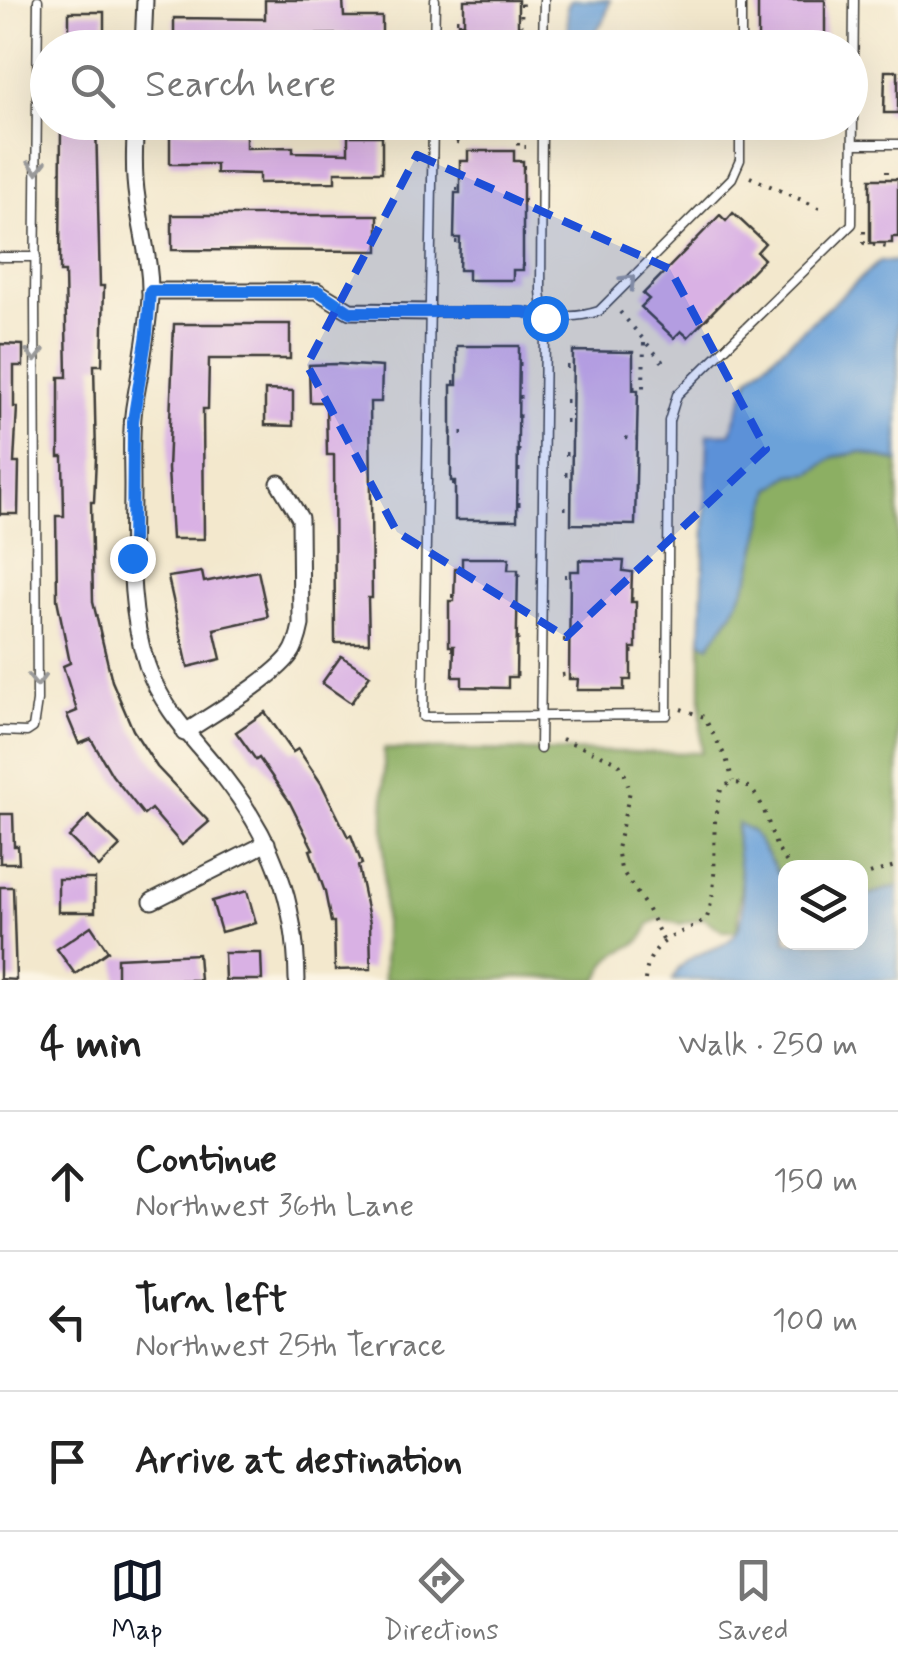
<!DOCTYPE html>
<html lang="en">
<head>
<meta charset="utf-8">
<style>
  body { margin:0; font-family:Mynerve,sans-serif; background:#f6f6f6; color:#222 }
  .controls { position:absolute; right:30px; bottom:30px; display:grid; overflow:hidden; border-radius:20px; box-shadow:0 10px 40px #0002 }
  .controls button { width:90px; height:90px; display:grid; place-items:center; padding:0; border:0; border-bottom:2px solid #e0e0e0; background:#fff; color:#222; font:50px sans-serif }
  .stop { position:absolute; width:30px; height:30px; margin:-22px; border:8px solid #1a73e8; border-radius:50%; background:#fff }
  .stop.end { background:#1a73e8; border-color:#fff; box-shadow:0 2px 10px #0008 }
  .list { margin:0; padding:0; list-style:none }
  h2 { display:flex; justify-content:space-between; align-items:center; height:130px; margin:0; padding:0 40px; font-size:42px }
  h2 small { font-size:32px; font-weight:400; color:#767676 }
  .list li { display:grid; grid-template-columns:65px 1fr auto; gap:30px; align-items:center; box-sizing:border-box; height:140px; padding:0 40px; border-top:2px solid #e0e0e0 }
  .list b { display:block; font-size:38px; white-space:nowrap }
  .list p { margin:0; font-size:32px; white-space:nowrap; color:#767676 }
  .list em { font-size:32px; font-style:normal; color:#767676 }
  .icon { flex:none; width:55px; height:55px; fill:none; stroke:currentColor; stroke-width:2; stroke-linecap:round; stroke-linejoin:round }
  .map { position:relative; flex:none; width:898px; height:980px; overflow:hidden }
  .search { position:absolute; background:#fff; box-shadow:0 10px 40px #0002; left:30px; right:30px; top:30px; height:110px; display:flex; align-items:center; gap:25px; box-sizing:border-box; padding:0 35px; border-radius:55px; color:#767676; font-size:38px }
  .sheet { height:550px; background:#fff }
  nav { display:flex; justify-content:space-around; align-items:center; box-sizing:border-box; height:140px; border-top:2px solid #e0e0e0; background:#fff; font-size:28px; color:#767676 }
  nav a { display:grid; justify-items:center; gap:5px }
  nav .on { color:#111827 }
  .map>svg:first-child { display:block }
  .forest { fill:#8caf63; stroke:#546640; stroke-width:2.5 }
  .water { fill:#6ca2d9; stroke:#445f7a; stroke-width:2.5 }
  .building { fill:#d9b1e4 }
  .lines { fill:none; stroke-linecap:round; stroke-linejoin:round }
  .lane-casing { stroke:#3c3b37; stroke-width:11 }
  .street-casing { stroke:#3c3b37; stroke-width:19 }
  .path { stroke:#3c3b37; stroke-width:4; stroke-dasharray:2.5 8; stroke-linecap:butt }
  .lane { stroke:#fff; stroke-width:8 }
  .street { stroke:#fff; stroke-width:15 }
  .oneway { stroke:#999 }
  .route { stroke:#1a73e8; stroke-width:12 }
  .marked { fill:#1d4ed8; fill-opacity:0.2; stroke:#1d4ed8; stroke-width:8; stroke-dasharray:20 12; stroke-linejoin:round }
</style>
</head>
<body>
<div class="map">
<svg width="898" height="980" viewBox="0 0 898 980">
  <rect width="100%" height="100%" fill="#fcf5e5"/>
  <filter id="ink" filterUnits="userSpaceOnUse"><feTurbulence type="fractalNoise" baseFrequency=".01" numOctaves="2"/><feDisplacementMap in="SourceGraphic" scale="20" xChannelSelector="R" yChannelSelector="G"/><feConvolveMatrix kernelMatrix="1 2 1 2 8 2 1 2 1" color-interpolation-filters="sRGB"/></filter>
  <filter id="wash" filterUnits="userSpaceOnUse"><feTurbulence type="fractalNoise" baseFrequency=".0048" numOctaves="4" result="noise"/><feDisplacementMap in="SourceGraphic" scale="40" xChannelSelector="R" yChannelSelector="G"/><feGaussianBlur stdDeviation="2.25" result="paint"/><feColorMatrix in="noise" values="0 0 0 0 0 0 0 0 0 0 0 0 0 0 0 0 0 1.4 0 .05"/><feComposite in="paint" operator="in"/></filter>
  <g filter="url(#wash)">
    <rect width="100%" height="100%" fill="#f3e8cd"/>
    <path class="forest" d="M861 452 898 462V886L861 897 860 868H786L785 884 753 832 736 828 741 884 737 931H723L703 918 681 924 659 919 649 924C643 947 627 945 611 958 604 963 603 972 598 980L518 977 491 980H384V749L701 753V641L709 645 722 627 771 489 791 475 811 473 834 457Z"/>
    <g class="water">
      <path d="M570 0H610L605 18 585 47H569L567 8Z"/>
      <path d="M880 261 898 262V462L861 452 834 457 811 473 791 475 771 489 750 576 733 612 709 646 701 641 708 434 731 433 749 378Z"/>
      <path d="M738 823 753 832 785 884 786 942H860L861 897 898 886V980H672C689 944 722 957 737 931 753 903 731 853 738 823Z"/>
    </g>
    <g id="blocks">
      <g class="building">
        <path d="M265 0H343L344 17H382V48H354V34L254 36V48H174V18L265 19Z"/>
        <path d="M464 0H518V48H459V23H464Z"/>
        <path d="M758 0H825V45L758 48Z"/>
        <rect x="69" y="12" width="35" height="33"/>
        <path d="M885 71H898V113H884Z"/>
        <path d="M61 122H96L100 286H104L102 365H94L96 457 94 502H91L93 602 112 681 133 730 157 767 209 822 182 845 151 809 144 815 112 775 91 739 79 744 67 715 77 711 63 666 70 663 57 599 56 516H64L63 457H59V377H67L65 272H60Z"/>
        <path d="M170 129 246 134V148L293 147V152L348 153V136H382V172H335V182L259 183V174L216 173V164H170Z"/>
        <path d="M468 151H514V161H523V270H513V280H468V270H459L460 238H454L455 193H460V161H468Z"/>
        <path d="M870 179H898V237H892V243H870Z"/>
        <path d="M733 213 765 243 757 252 764 259 688 337 681 331 674 338 641 307 649 299 643 294 720 215 726 221Z"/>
        <path d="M172 215H378V251L172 250Z"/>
        <path d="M174 324H290V359H209L208 409H203L204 539H172L168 469Z"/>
        <path d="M0 344 23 345V366H14V407H17L14 463H19L18 514H0Z"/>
        <path d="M457 346H519L517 520H455V481H451V385H457Z"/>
        <path d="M573 351 633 352V390H638L635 525 571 524Z"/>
        <path d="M336 364 382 367 381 402H370L372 598H368L369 643H335L334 455H327L326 402H310L309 365Z"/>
        <path d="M265 390 293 391V426L265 425Z"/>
        <path d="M462 558H509L508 570H518L516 677H508V688L462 687V677H453L454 646H449V601H454L455 568H462Z"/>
        <path d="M579 560 624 561 623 571 632 572 631 602H636V648H631V680H624V690H577L578 679H569L570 571H579Z"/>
        <path d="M258 571 268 617 214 629 221 659 188 667 168 577 202 572 204 582Z"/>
        <path d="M341 656 370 675 351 703 322 683Z"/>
        <path d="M265 712 293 752 298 749 321 783 348 837 351 835 362 864 358 866 370 923 371 969 335 970 334 922H331L325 892 310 850 313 849 289 801 259 758 256 760 236 732Z"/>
        <path d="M0 814H13L14 846H18L19 863H0Z"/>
        <path d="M89 816 120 846 99 867 69 837Z"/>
        <rect x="58" y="879" width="37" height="33"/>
        <path d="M0 887H13L16 980 0 979Z"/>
        <path d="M247 891 256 923 221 932 212 901Z"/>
        <path d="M91 926 108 951 75 974 57 949Z"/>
        <path d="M224 953H261L262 980H225Z"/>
        <path d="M198 954 200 980H117V958Z"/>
      </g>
    </g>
  </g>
  <g filter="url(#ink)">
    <use href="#blocks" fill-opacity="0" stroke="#3c3b37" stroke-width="2.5"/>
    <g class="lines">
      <defs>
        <g id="lane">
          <path d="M434 48 435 0"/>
          <path d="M543 48 544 0"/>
          <path d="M741 48V0"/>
          <path d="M433 122 423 717 667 715 669 421 677 395 852 224 854 0"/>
          <path d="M853 144H898"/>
          <path d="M0 257H36"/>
          <path d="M430 312C460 313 490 311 520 312 550 314 568 321 599 311L732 178 740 160V122"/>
          <path d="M0 731 27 732 33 728 37 701 35 299 38 0"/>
          <path d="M540 749 545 332 541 290 542 122"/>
        </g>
        <g id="street">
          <path d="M143 48 145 0"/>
          <path d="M136 122C134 148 133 173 137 198 141 231 151 263 150 296 148 332 141 366 135 401 130 428 132 457 132 485 132 547 127 606 147 665 162 710 196 741 224 777 273 840 296 900 297 980"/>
          <path d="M150 291H317L350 311 429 312"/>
          <path d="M184 733C212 714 270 681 290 655 296 647 299 635 301 625L300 518 279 483"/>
          <path d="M152 901 267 843"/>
        </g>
      </defs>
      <use href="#lane" class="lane-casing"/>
      <use href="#street" class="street-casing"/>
      <g class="path">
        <path d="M456 20H464"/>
        <path d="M520 48 522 0"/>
        <path d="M820 48 829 47"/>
        <path d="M518 122V147H526"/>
        <path d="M456 143 492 130 518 126"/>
        <path d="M523 167H525"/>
        <path d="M887 171V173"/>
        <path d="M750 177 824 210"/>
        <path d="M456 189H460"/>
        <path d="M523 201H525"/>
        <path d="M864 231V243L887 247V243"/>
        <path d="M523 235H525"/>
        <path d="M455 242H459"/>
        <path d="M523 265H525"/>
        <path d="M744 279 750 285"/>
        <path d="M620 312 667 367"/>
        <path d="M707 317 713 322"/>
        <path d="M519 364H524"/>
        <path d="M566 367H573"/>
        <path d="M453 382H457"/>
        <path d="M633 388H643L644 343"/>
        <path d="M519 397H523"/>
        <path d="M565 401H572"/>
        <path d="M518 416H523"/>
        <path d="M565 421H572"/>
        <path d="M450 433H463"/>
        <path d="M625 438 641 439"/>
        <path d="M518 451H523"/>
        <path d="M565 454H572"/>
        <path d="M518 470H523"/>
        <path d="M565 474H571"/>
        <path d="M452 484H455"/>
        <path d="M635 488H639"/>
        <path d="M518 504H522"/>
        <path d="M564 508H571"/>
        <path d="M518 575H522"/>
        <path d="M564 576H570"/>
        <path d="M451 596H454"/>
        <path d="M631 599 638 600"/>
        <path d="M517 609H521"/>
        <path d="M517 639H521"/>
        <path d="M563 640H570"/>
        <path d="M451 649H454"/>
        <path d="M631 652H637"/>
        <path d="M516 674H520"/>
        <path d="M562 675 569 674"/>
        <path d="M681 709 704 717 726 758 733 781"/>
        <path d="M562 739 618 762 625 775 630 791 617 849 621 869 647 908 664 942"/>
        <path d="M860 877 898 865"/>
        <path d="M645 980C649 939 675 937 706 920 723 876 706 831 722 787 759 768 767 824 777 848 781 855 786 861 791 868"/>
      </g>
      <use href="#lane" class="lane"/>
      <use href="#street" class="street"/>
    </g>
    <defs><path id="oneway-chevron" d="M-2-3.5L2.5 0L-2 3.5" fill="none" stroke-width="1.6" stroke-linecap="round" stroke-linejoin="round" transform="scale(2.5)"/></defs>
    <g class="oneway">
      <use href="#oneway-chevron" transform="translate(37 167) rotate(90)"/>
      <use href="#oneway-chevron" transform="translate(629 281) rotate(-45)"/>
      <use href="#oneway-chevron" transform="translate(35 355) rotate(90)"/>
      <use href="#oneway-chevron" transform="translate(37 680) rotate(89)"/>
    </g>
  </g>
  <g class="lines" filter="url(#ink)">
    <path class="route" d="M132 558 133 421 147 334 150 291H318L350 312H524L545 318"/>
  </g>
  <path class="marked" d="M417 155 670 269 766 449 566 637 397 532 307 365Z"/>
</svg>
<div class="controls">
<button><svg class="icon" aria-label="layers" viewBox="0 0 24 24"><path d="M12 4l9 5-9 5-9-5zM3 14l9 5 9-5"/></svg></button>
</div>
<div class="stop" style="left:545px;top:318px"></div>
<div class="stop end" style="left:132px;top:558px"></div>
<div class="search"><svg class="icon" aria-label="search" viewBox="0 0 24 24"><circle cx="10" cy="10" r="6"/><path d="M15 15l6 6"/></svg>Search here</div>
</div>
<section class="sheet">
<h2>4 min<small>Walk · 250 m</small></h2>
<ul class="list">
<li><svg class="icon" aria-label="ahead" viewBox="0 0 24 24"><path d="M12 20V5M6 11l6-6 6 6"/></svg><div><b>Continue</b><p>Northwest 36th Lane</p></div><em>150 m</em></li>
<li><svg class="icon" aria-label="left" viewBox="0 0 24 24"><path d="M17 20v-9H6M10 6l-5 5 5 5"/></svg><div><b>Turn left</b><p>Northwest 25th Terrace</p></div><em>100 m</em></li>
<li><svg class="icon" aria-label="arrive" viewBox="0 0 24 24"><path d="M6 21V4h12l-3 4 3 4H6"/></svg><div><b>Arrive at destination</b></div></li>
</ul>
</section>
<nav>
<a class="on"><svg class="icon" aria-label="map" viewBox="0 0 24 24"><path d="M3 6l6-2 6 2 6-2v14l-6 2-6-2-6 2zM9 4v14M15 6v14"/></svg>Map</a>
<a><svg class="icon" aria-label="directions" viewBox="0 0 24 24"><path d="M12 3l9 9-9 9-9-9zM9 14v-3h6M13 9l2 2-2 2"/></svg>Directions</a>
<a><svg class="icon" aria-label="saved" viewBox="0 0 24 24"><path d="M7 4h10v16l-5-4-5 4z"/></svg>Saved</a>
</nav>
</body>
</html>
